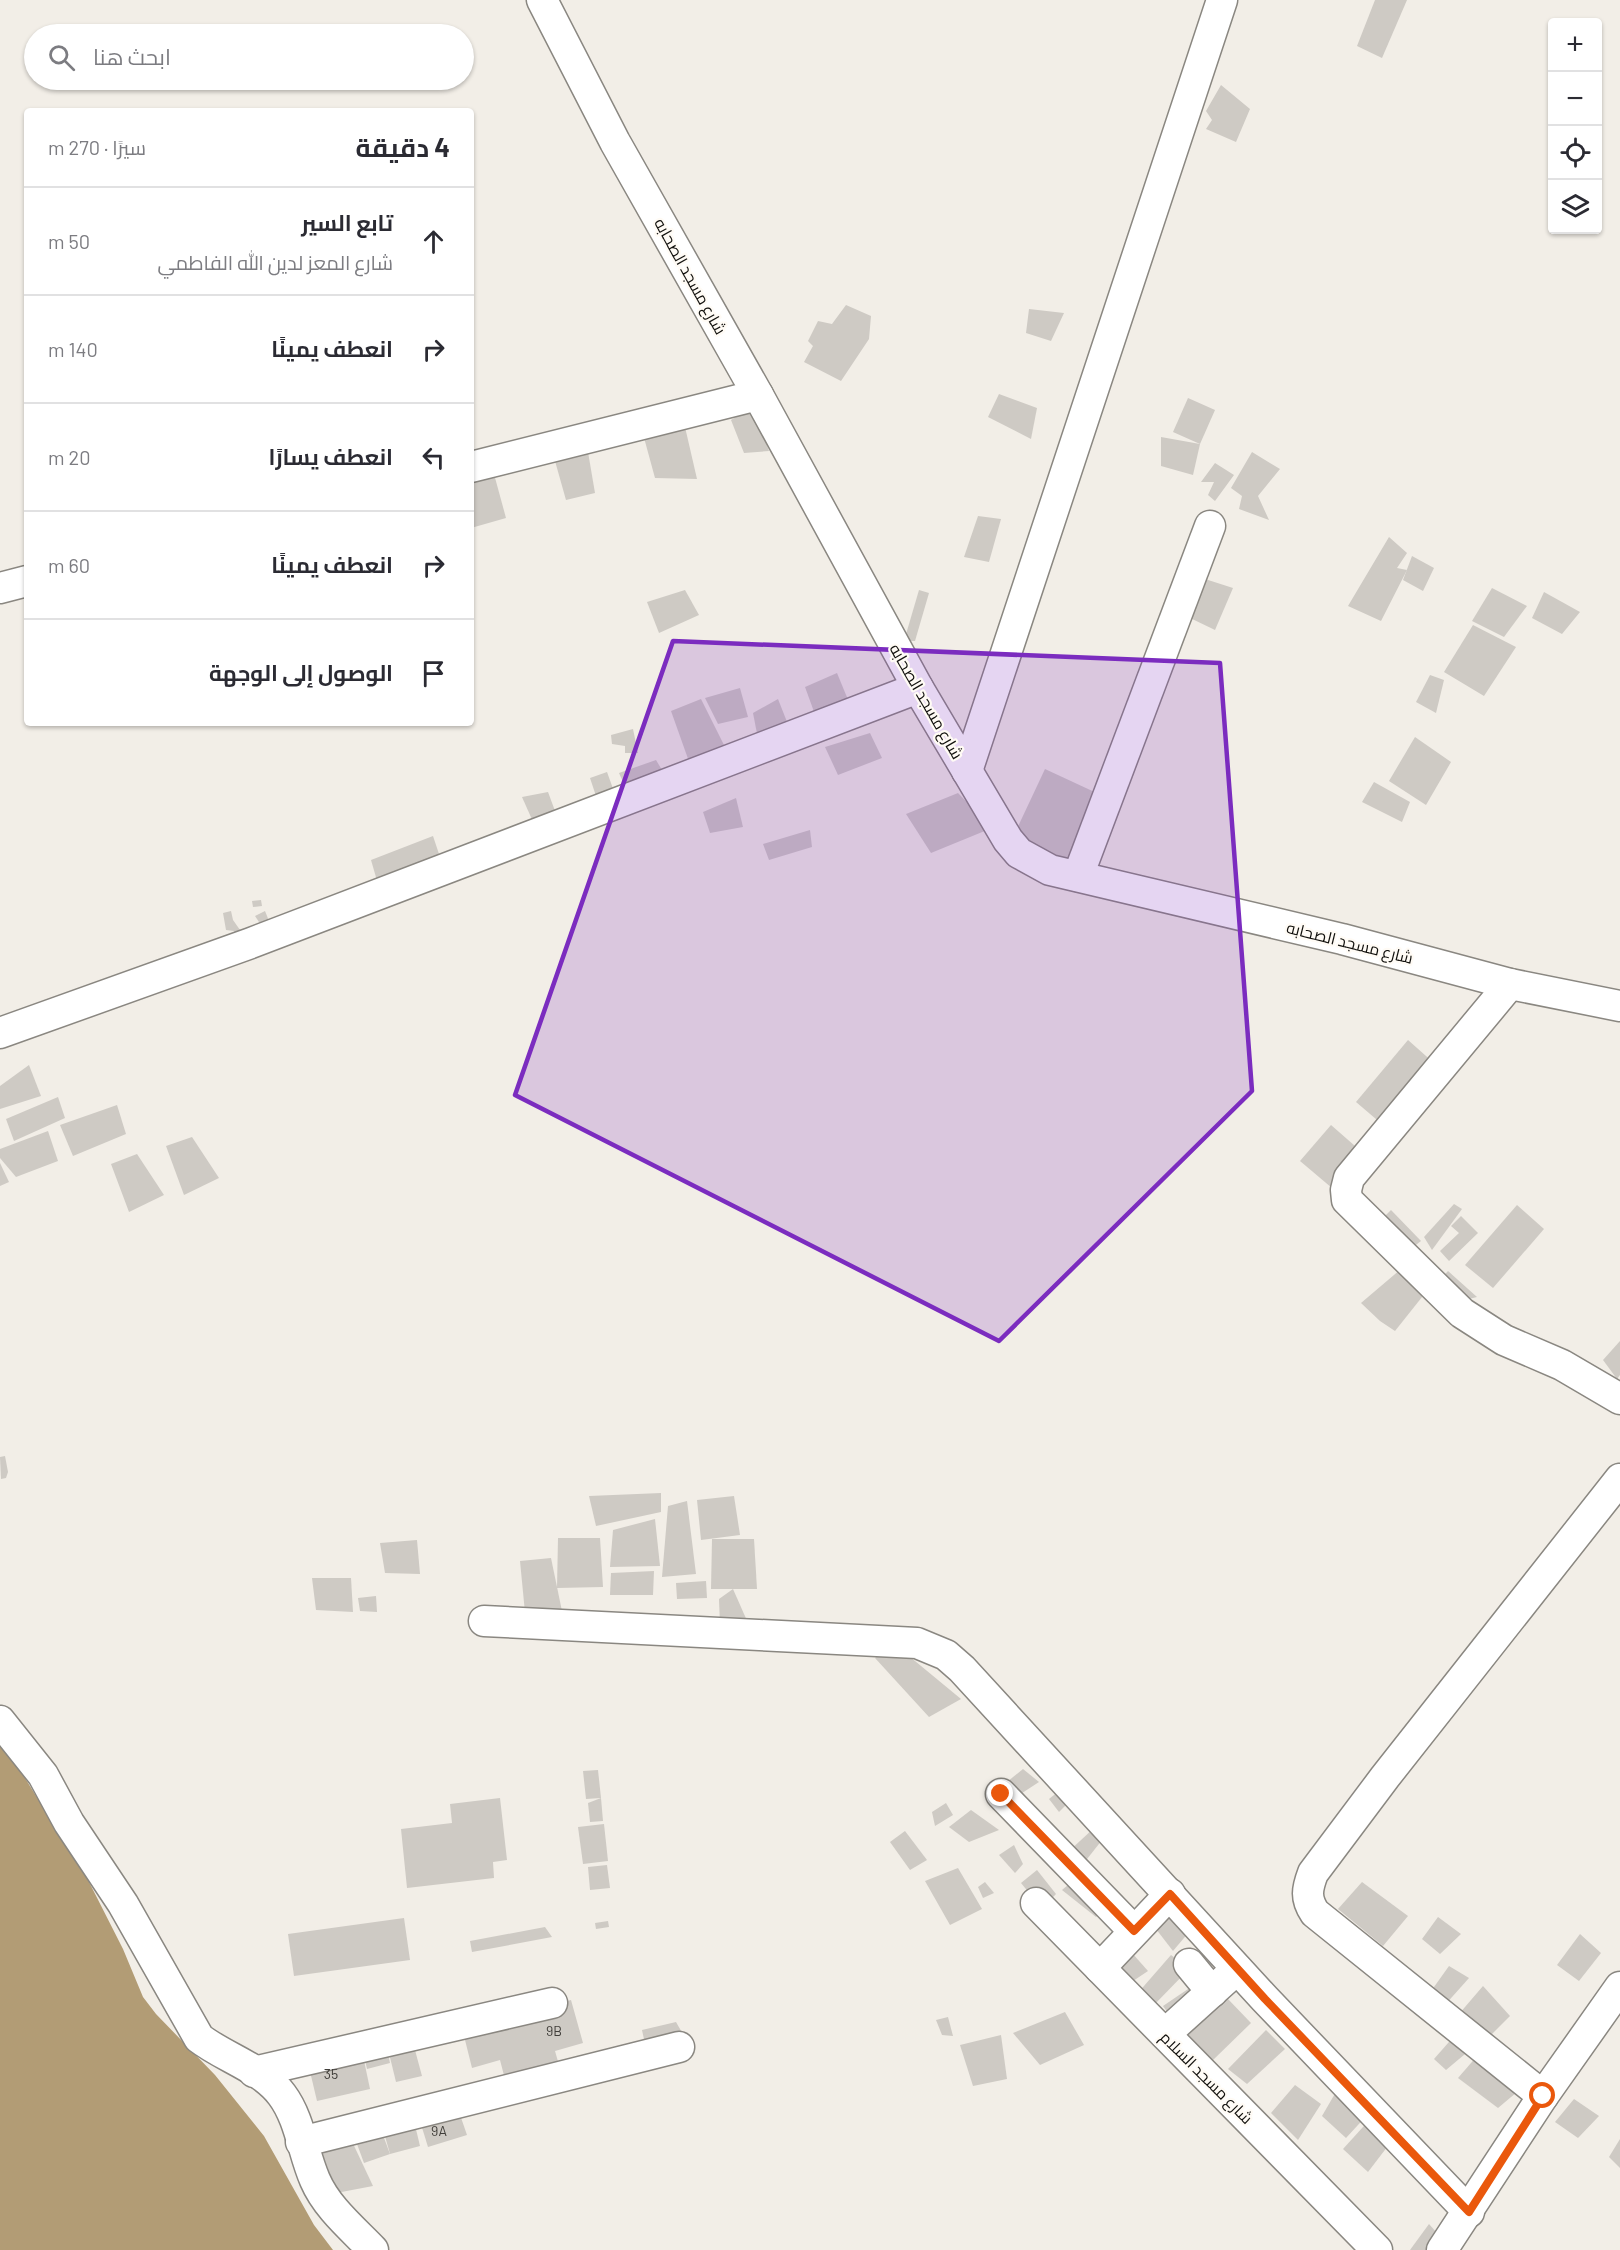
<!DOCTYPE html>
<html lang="ar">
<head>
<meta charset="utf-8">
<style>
  body { margin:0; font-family:Barlow,Cairo,sans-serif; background:#f7f7f7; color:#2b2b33; direction:rtl }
  .controls { position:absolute; right:18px; top:18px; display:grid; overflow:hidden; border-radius:6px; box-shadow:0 2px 4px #0004 }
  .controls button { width:54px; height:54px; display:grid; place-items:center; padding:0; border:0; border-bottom:2px solid #e1e1e2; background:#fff; color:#2b2b33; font:30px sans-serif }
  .stop { position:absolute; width:18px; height:18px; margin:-14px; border:4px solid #ea580c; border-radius:50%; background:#fff }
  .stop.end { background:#ea580c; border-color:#fff; box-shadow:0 2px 6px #0008 }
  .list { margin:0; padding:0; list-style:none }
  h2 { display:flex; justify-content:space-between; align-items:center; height:78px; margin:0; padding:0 24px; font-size:26px }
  h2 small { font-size:20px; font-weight:400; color:#7c7c81 }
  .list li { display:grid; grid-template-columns:39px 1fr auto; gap:18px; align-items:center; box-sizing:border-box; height:108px; padding:0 24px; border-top:2px solid #e1e1e2 }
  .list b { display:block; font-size:22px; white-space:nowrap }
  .list p { margin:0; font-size:20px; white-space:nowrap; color:#7c7c81 }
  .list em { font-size:20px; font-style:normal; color:#7c7c81 }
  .icon { flex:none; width:33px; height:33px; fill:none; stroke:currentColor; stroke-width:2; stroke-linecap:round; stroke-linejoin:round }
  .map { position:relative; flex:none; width:1620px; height:2250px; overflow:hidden; direction:ltr }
  .search { position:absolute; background:#fff; box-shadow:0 2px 4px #0004; left:24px; top:24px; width:450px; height:66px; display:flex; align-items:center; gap:15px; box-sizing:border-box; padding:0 21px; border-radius:33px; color:#7c7c81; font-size:22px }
  .panel { position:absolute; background:#fff; box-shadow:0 2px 4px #0004; left:24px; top:108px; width:450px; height:618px; border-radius:6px; direction:rtl }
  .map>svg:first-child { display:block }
  .water { fill:#b29c75 }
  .building { fill:#cecac4 }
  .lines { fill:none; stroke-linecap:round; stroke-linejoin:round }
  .minor-casing { stroke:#8a8781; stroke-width:33 }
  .minor { stroke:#fff; stroke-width:30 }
  .route { stroke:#ea580c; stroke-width:8 }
  .marked { fill:#7b2cbf; fill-opacity:0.2; stroke:#7b2cbf; stroke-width:4.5; stroke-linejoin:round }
  .labels { text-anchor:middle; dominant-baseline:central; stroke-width:4.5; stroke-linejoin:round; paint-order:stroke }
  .number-label { font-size:14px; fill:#403e3a }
  .street-label { font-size:16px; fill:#100f0c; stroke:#fffbf5 }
</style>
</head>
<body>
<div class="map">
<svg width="1620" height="2250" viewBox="0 0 1620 2250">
  <rect width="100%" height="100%" fill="#f2eee7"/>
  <path class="water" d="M0 1743 17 1765 89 1882 123 1949 143 1997 156 2014 215 2075 264 2136 314 2225 333 2250H0Z"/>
  <g class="building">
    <path d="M1375 0H1407L1382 58 1357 46Z"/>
    <path d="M1221 85 1250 109 1236 142 1206 129 1212 120 1206 111Z"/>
    <path d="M846 305 871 316 869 339 841 381 804 362 813 346 808 341 818 321 832 324Z"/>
    <path d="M1029 309 1064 313 1051 341 1026 333Z"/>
    <path d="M999 394 1037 408 1031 439 988 417Z"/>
    <path d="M1188 398 1215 410 1200 444 1173 432Z"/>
    <path d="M754 406 769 451 744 453 731 420Z"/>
    <path d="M685 427 697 479 655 478 643 434Z"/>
    <path d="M1161 437 1200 444 1193 475 1161 466Z"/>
    <path d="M588 452 595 493 566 500 555 461Z"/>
    <path d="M1252 452 1280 469 1258 496 1269 520 1239 509 1242 496 1231 488Z"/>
    <path d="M1215 463 1234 475 1215 501 1208 495 1214 482H1201Z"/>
    <path d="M494 474 506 518 471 528V480Z"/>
    <path d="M978 516 1001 519 989 562 964 557Z"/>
    <path d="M1389 537 1407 553 1397 568 1407 570 1381 621 1348 606Z"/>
    <path d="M1412 556 1434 568 1423 591 1403 580Z"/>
    <path d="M1205 579 1233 588 1215 630 1188 617Z"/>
    <path d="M1492 588 1527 606 1504 637 1472 621Z"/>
    <path d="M685 590 699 615 659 633 647 602Z"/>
    <path d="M919 590 929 593 915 641H904Z"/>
    <path d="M1544 592 1580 612 1562 634 1532 618Z"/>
    <path d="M1473 625 1516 647 1484 696 1444 672Z"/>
    <path d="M837 673 851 707 817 720 805 687Z"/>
    <path d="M1430 675 1444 680 1436 713 1416 702Z"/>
    <path d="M740 688 748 717 718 724 705 698Z"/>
    <path d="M701 699 729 755 692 770 671 711Z"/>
    <path d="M778 699 791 732 759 744 753 713Z"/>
    <path d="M633 729 638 753H625V746L612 744 611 735Z"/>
    <path d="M870 733 882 758 838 775 825 747Z"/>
    <path d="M1415 737 1451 762 1426 805 1389 781Z"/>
    <path d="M656 760 668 780 627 791 619 773Z"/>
    <path d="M1045 769 1101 795 1066 869 1013 837Z"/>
    <path d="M607 772 616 797 599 805 590 778Z"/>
    <path d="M1374 782 1410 802 1402 822 1362 802Z"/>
    <path d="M548 792 558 819 534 824 522 797Z"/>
    <path d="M958 793 992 828 931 853 906 814Z"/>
    <path d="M736 798 743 827 710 833 703 812Z"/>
    <path d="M810 830 812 847 769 860 763 844Z"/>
    <path d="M433 836 443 866 380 891 371 860Z"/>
    <path d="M261 900 262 906 253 907 252 901Z"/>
    <path d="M231 911 233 920 245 937 237 939 234 931 226 930 223 913Z"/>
    <path d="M265 911 271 926 263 928 255 916Z"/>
    <path d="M1408 1040 1435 1064 1383 1125 1356 1102Z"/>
    <path d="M29 1065 41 1096 0 1109V1086Z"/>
    <path d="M58 1097 65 1118 14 1141 6 1119Z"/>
    <path d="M117 1105 126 1134 73 1156 60 1125Z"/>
    <path d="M1331 1125 1363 1153 1332 1188 1300 1161Z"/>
    <path d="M48 1131 58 1161 16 1177 0 1158V1149Z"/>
    <path d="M192 1137 219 1178 184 1195 166 1146Z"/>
    <path d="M137 1154 164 1195 129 1212 111 1164Z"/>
    <path d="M0 1163 9 1182 0 1186Z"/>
    <path d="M1454 1204 1462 1209 1432 1250 1424 1237Z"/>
    <path d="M1517 1205 1544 1229 1493 1288 1465 1265Z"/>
    <path d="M1391 1210 1421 1241 1408 1251 1379 1222Z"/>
    <path d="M1461 1216 1478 1233 1449 1261 1440 1251 1459 1233 1451 1226Z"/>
    <path d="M1401 1269 1430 1287 1395 1331 1380 1321 1361 1303Z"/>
    <path d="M1448 1271 1477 1297 1457 1302 1437 1283Z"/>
    <path d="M1620 1341V1375L1617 1379 1603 1360Z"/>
    <path d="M5 1456 8 1472 6 1478 1 1479 0 1457Z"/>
    <path d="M661 1493V1512L596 1526 589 1496Z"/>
    <path d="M734 1496 740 1535 701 1540 697 1500Z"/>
    <path d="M687 1501 696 1574 662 1577 668 1506Z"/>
    <path d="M655 1519 660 1566 610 1567 613 1530Z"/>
    <path d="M558 1538H600L603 1587 557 1588Z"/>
    <path d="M712 1539H754L757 1589H711Z"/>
    <path d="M417 1540 420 1574 385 1573 380 1543Z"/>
    <path d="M551 1558 563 1616 526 1623 520 1561Z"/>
    <path d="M654 1571 653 1595H610L611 1573Z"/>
    <path d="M312 1578H351L353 1612 316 1610Z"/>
    <path d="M706 1581 707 1598 677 1599 676 1583Z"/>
    <path d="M733 1589 748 1623 720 1625 719 1599Z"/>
    <path d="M376 1596 377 1612 360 1611 358 1598Z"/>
    <path d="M892 1642 961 1699 929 1717 875 1658Z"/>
    <path d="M1023 1769 1039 1782 1016 1797 1002 1786Z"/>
    <path d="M598 1770 601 1798 586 1799 583 1771Z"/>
    <path d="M1059 1791 1069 1802 1059 1812 1049 1799Z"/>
    <path d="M500 1798 507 1860 493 1862 494 1878 407 1888 401 1829 452 1823 450 1804Z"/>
    <path d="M601 1798 603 1821 590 1822 588 1803Z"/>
    <path d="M946 1803 953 1815 935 1826 932 1812Z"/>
    <path d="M971 1810 999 1830 969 1842 949 1827Z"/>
    <path d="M604 1824 608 1861 583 1864 578 1827Z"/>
    <path d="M1093 1829 1102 1840 1080 1868 1068 1852Z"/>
    <path d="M905 1831 927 1860 910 1870 890 1842Z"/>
    <path d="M1014 1845 1023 1864 1015 1873 999 1855Z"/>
    <path d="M607 1865 610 1888 590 1890 588 1867Z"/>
    <path d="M958 1868 982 1909 950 1925 925 1881Z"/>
    <path d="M1037 1870 1056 1894 1042 1909 1021 1883Z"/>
    <path d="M1080 1875 1107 1907 1096 1917 1062 1890Z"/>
    <path d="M985 1882 994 1893 983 1898 978 1887Z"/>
    <path d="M1362 1882 1408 1916 1383 1946 1338 1909Z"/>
    <path d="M1171 1913 1189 1932 1173 1951 1156 1929Z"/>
    <path d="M1438 1917 1461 1934 1440 1954 1422 1939Z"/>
    <path d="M404 1918 410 1960 294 1976 288 1934Z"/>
    <path d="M608 1921 609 1927 596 1929 595 1923Z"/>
    <path d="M545 1927 552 1937 472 1952 470 1941Z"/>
    <path d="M1580 1934 1601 1953 1579 1981 1557 1965Z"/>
    <path d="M1132 1953 1148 1971 1130 1983 1111 1968Z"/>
    <path d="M1171 1955 1189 1969 1153 2006 1137 1994Z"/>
    <path d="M1449 1966 1469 1978 1444 2006 1429 1994Z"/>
    <path d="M1483 1986 1510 2016 1486 2040 1459 2014Z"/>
    <path d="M1191 1987 1204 1999 1173 2020 1163 2006Z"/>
    <path d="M1226 1997 1251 2023 1212 2061 1186 2033Z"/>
    <path d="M571 2000 583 2043 555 2051 561 2072 507 2087 500 2060 472 2068 462 2028Z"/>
    <path d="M1065 2012 1084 2045 1040 2065 1013 2033Z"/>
    <path d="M948 2017 953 2036 942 2035 936 2020Z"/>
    <path d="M676 2022 688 2043 647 2053 642 2030Z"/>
    <path d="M1266 2030 1285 2049 1247 2084 1228 2069Z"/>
    <path d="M1456 2034 1471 2049 1446 2070 1434 2059Z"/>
    <path d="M1001 2035 1007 2079 973 2086 960 2045Z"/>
    <path d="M412 2039 422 2076 396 2082 387 2045Z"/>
    <path d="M386 2045 390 2063 367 2069 363 2051Z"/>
    <path d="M1484 2048 1523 2087 1498 2108 1458 2078Z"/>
    <path d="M362 2051 370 2089 317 2101 308 2063Z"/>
    <path d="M1295 2085 1321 2104 1298 2140 1271 2113Z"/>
    <path d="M1340 2085 1369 2113 1346 2138 1322 2116Z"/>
    <path d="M1574 2099 1599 2116 1578 2138 1555 2122Z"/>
    <path d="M458 2109 467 2135 428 2147 420 2121Z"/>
    <path d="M1373 2116 1394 2138 1368 2172 1343 2149Z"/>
    <path d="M414 2121 420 2146 390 2154 383 2129Z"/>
    <path d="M380 2127 390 2154 364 2163 354 2136Z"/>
    <path d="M348 2133 373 2186 331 2194 310 2151Z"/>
    <path d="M1620 2139V2168L1609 2157Z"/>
    <path d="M1429 2224 1452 2250H1410Z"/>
  </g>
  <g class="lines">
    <defs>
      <g id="minor">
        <path d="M542 0 615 142 758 395 918 688 1008 840 1019 853 1050 870 1342 939 1510 984 1620 1006"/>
        <path d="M471 467 758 395"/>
        <path d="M0 588 27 581"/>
        <path d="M967 771 1222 0"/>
        <path d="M1078 876 1210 526"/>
        <path d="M1510 984 1349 1178 1346 1190 1347 1200 1462 1313 1504 1340 1562 1365 1620 1399"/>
        <path d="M0 1033 251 943 918 688"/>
        <path d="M484 1621 917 1643 946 1655 962 1669 1265 1999 1469 2212"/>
        <path d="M0 1721 43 1775 69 1823 123 1904 199 2038C225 2058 262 2068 282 2095 300 2119 303 2153 315 2180 327 2208 353 2229 373 2250"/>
        <path d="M1001 1794 1134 1931"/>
        <path d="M1036 1903 1377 2250"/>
        <path d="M1189 1964 1212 1992"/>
        <path d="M1100 1968 1170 1894"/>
        <path d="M1165 2034 1237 1969"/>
        <path d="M254 2072 552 2003"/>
        <path d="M1543 2096 1315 1913C1305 1898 1307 1889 1313 1873L1385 1777 1620 1479"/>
        <path d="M301 2142 679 2047"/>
        <path d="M1442 2250 1543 2096 1620 1987"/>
      </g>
    </defs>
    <use href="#minor" class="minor-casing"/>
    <use href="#minor" class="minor"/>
  </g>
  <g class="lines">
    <path class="route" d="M1001 1794 1134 1931 1170 1894 1265 1999 1469 2212 1543 2096"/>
  </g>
  <path class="marked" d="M673 641 1220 663 1252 1091 999 1341 515 1095Z"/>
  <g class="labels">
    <g class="number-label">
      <text x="554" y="2030">9B</text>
      <text x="331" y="2073">35</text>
      <text x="439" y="2130">9A</text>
    </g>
    <g class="street-label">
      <text transform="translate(691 276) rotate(61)">شارع مسجد الصحابه</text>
      <text transform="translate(927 701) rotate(60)">شارع مسجد الصحابه</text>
      <text transform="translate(1350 942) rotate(14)">شارع مسجد الصحابه</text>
      <text transform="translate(1207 2077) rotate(45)">شارع مسجد السلام</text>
    </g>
  </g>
</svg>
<div class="controls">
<button>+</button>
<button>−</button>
<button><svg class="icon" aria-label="locate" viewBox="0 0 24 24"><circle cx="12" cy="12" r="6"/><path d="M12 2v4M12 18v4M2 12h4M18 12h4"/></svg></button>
<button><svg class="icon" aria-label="layers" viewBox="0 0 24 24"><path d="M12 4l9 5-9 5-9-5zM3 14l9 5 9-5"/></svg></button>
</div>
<div class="stop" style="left:1543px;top:2096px"></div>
<div class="stop end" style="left:1001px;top:1794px"></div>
<div class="search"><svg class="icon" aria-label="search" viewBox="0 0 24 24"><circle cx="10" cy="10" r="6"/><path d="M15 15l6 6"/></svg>ابحث هنا</div>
<section class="panel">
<h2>4 دقيقة<small>سيرًا · 270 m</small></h2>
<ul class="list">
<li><svg class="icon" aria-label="ahead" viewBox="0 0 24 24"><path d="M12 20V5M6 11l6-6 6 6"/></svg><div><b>تابع السير</b><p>شارع المعز لدين الله الفاطمي</p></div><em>50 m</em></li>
<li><svg class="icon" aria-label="right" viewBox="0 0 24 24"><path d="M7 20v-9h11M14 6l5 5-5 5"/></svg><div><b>انعطف يمينًا</b></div><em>140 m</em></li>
<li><svg class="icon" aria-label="left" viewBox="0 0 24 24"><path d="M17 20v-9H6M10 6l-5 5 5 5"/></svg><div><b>انعطف يسارًا</b></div><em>20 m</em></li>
<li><svg class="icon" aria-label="right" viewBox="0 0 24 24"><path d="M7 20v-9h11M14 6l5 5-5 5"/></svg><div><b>انعطف يمينًا</b></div><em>60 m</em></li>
<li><svg class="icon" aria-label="arrive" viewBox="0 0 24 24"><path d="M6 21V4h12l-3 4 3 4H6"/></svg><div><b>الوصول إلى الوجهة</b></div></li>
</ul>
</section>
</div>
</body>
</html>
